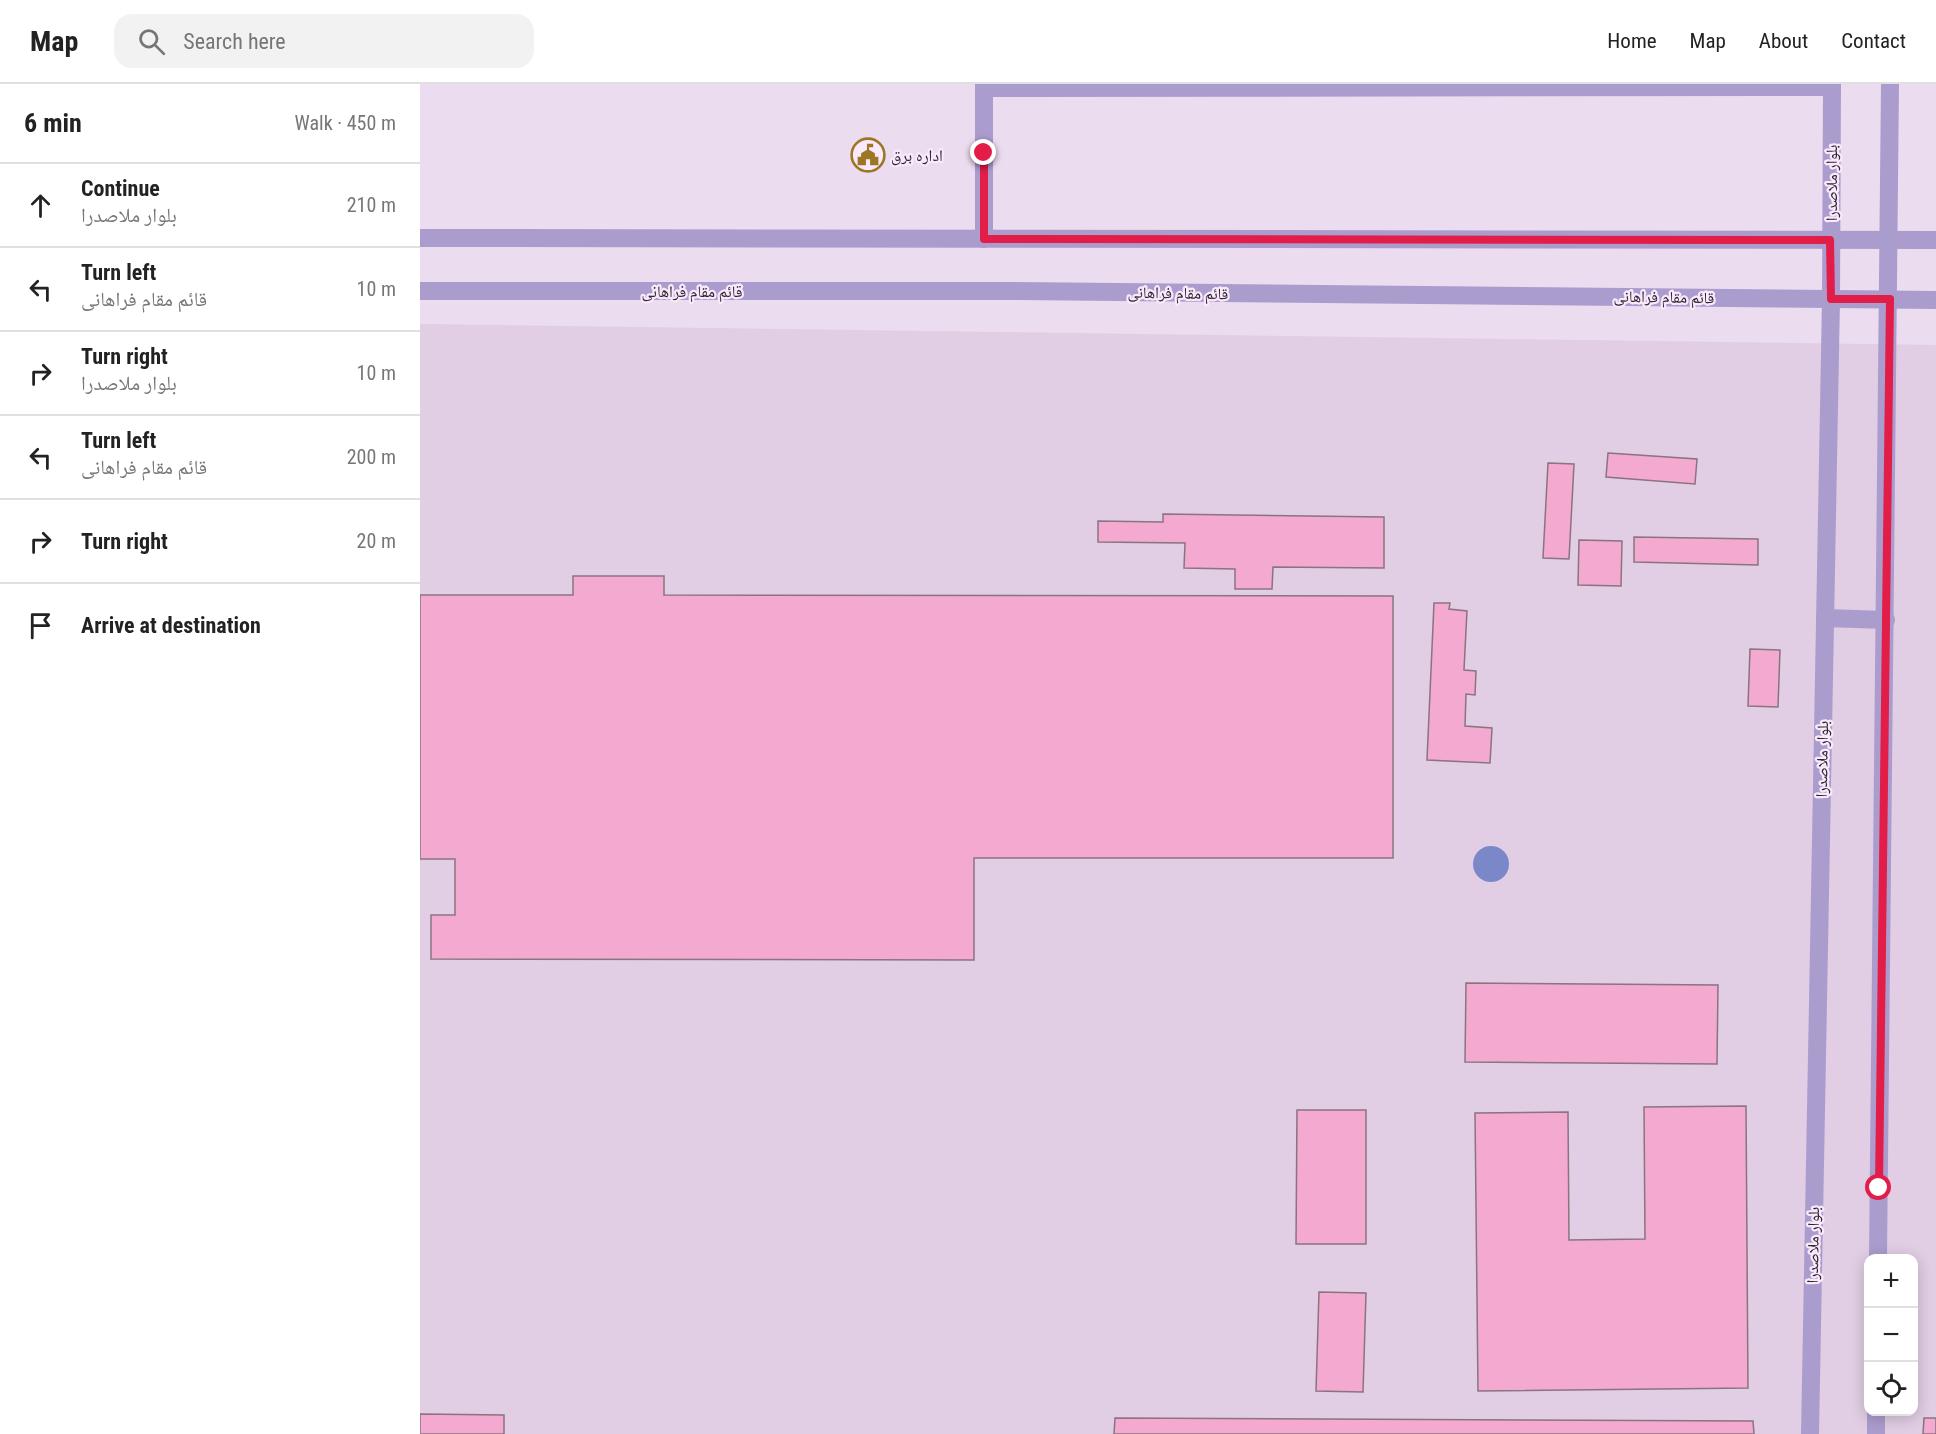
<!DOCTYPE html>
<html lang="en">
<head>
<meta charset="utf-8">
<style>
  body { margin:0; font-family:"Roboto Condensed","Noto Naskh Arabic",sans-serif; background:#f2f2f2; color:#222 }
  .controls { position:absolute; right:18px; bottom:18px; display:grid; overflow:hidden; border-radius:12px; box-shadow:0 3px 15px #0003 }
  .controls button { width:54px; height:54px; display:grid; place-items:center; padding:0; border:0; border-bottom:2px solid #e0e0e0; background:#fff; color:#222; font:30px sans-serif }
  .stop { position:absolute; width:18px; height:18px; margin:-14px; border:4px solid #e11d48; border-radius:50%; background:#fff }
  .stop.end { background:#e11d48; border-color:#fff; box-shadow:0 2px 6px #0008 }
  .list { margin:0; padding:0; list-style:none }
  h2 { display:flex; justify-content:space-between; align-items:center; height:78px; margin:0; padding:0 24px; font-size:26px }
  h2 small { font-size:20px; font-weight:400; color:#767676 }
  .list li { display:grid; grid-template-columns:39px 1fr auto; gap:18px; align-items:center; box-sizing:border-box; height:84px; padding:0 24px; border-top:2px solid #e0e0e0 }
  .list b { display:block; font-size:22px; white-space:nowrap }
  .list p { margin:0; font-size:20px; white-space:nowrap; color:#767676 }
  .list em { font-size:20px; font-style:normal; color:#767676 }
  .icon { flex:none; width:33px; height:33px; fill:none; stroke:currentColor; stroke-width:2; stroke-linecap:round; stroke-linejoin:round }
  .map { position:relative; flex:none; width:1516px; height:1350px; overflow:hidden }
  header { display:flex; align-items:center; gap:36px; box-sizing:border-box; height:84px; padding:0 30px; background:#fff; border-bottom:2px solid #e0e0e0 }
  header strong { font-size:28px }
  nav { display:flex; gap:33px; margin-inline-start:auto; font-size:21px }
  .search { width:420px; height:54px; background:#f2f2f2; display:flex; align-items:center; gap:15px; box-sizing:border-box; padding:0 21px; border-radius:18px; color:#767676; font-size:22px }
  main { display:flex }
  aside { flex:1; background:#fff }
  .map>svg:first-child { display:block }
  .built { fill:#e1cde4; fill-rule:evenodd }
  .water { fill:#7a88ca }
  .building { fill:#f4a9d1; stroke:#89747f; stroke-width:1.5 }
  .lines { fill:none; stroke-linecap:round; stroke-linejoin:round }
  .minor { stroke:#ab9cce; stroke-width:18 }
  .tertiary { stroke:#ab9cce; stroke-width:18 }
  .route { stroke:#e11d48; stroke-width:8 }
  .labels { text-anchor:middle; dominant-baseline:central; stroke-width:4.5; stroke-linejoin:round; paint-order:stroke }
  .poi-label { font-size:16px; fill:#2b252c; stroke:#fae9fc; text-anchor:start }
  .street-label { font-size:16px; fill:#2b252c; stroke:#fae9fc }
</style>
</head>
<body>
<header>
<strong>Map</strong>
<div class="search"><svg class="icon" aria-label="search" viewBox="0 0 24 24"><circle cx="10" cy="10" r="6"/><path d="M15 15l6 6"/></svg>Search here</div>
<nav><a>Home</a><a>Map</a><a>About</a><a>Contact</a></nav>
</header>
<main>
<aside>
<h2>6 min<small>Walk · 450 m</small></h2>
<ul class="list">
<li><svg class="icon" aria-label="ahead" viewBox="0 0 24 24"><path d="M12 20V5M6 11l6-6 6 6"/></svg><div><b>Continue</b><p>بلوار ملاصدرا</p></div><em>210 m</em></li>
<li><svg class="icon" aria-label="left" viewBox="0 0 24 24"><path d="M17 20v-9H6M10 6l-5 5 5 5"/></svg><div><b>Turn left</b><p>قائم مقام فراهانی</p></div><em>10 m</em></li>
<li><svg class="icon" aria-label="right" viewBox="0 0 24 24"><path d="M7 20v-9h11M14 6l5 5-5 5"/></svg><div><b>Turn right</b><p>بلوار ملاصدرا</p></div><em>10 m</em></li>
<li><svg class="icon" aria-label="left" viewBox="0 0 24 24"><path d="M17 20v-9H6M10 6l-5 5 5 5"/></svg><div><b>Turn left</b><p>قائم مقام فراهانی</p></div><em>200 m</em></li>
<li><svg class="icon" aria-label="right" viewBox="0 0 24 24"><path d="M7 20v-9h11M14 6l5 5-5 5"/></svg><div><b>Turn right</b></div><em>20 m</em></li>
<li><svg class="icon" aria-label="arrive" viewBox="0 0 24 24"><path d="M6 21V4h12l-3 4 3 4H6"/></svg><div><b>Arrive at destination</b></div></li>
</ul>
</aside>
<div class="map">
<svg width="1516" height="1350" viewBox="0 0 1516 1350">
  <rect width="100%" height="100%" fill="#ecdcef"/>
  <path class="built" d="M0 240 1516 261V1350H0ZM1448 1174H1494V1328H1448Z"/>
  <circle class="water" cx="1071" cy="780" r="18"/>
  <g class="building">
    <path d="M1188 369 1277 375 1275 400 1186 393Z"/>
    <path d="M1128 379 1154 380 1149 475 1123 474Z"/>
    <path d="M743 430 964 433V484L853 483 852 505H815V485L764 484 765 459 678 458V437L743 438Z"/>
    <path d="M1214 453 1338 455V481L1214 478Z"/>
    <path d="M1159 456 1202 457 1201 502 1158 501Z"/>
    <path d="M153 492H244V511L973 512V774H554V876L11 875V831H35V775H0V511H153Z"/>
    <path d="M1014 519H1030L1029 525 1047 527 1044 586 1056 587 1055 611 1046 610 1045 642 1072 644 1070 679 1007 676Z"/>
    <path d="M1330 565 1360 566 1358 623 1328 622Z"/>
    <path d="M1046 899 1298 901 1297 980 1045 978Z"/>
    <path d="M1326 1022 1328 1304 1058 1307 1055 1029 1148 1028 1149 1156 1225 1155 1224 1023Z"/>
    <path d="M877 1026H946V1160H876Z"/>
    <path d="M899 1208 946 1209 943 1308 896 1307Z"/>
    <path d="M0 1330 84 1331V1350H0Z"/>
    <path d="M695 1334 1333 1337 1334 1350H694Z"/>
    <path d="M1504 1334H1516V1350H1503Z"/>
  </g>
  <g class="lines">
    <path class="minor" d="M564 4 1412 3"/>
    <g class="tertiary">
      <path d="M0 154 1516 156"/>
      <path d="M564 155V0"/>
      <path d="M0 207H591L1516 216"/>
      <path d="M1405 534 1466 536"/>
      <path d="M1458 1174 1470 0"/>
      <path d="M1390 1350 1411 215 1412 0"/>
      <path d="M1456 1350V1328"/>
    </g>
  </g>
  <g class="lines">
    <path class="route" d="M564 69V155L1410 156 1411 215H1470L1459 1104"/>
  </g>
  <defs>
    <symbol id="civic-ring" viewBox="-11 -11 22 22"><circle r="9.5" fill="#fae9fc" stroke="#9d7623" stroke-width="1.5"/><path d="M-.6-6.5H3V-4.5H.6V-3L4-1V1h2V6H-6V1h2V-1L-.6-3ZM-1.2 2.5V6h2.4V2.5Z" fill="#9d7623"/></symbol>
  </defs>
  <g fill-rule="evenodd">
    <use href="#civic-ring" x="429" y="52" width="38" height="38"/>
  </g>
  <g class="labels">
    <g class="poi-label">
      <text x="471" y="71">اداره برق</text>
    </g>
    <g class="street-label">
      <text transform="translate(1411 99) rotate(-90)">بلوار ملاصدرا</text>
      <text x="272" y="207">قائم مقام فراهانی</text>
      <text transform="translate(758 209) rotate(1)">قائم مقام فراهانی</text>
      <text transform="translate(1244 213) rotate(1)">قائم مقام فراهانی</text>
      <text transform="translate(1402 675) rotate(-89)">بلوار ملاصدرا</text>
      <text transform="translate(1393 1161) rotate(-89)">بلوار ملاصدرا</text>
    </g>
  </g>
</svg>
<div class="controls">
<button>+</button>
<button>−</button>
<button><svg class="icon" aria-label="locate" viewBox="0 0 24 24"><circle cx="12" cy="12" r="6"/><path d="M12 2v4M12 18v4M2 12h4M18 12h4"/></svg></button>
</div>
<div class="stop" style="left:1459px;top:1104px"></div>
<div class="stop end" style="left:564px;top:69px"></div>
</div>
</main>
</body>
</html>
